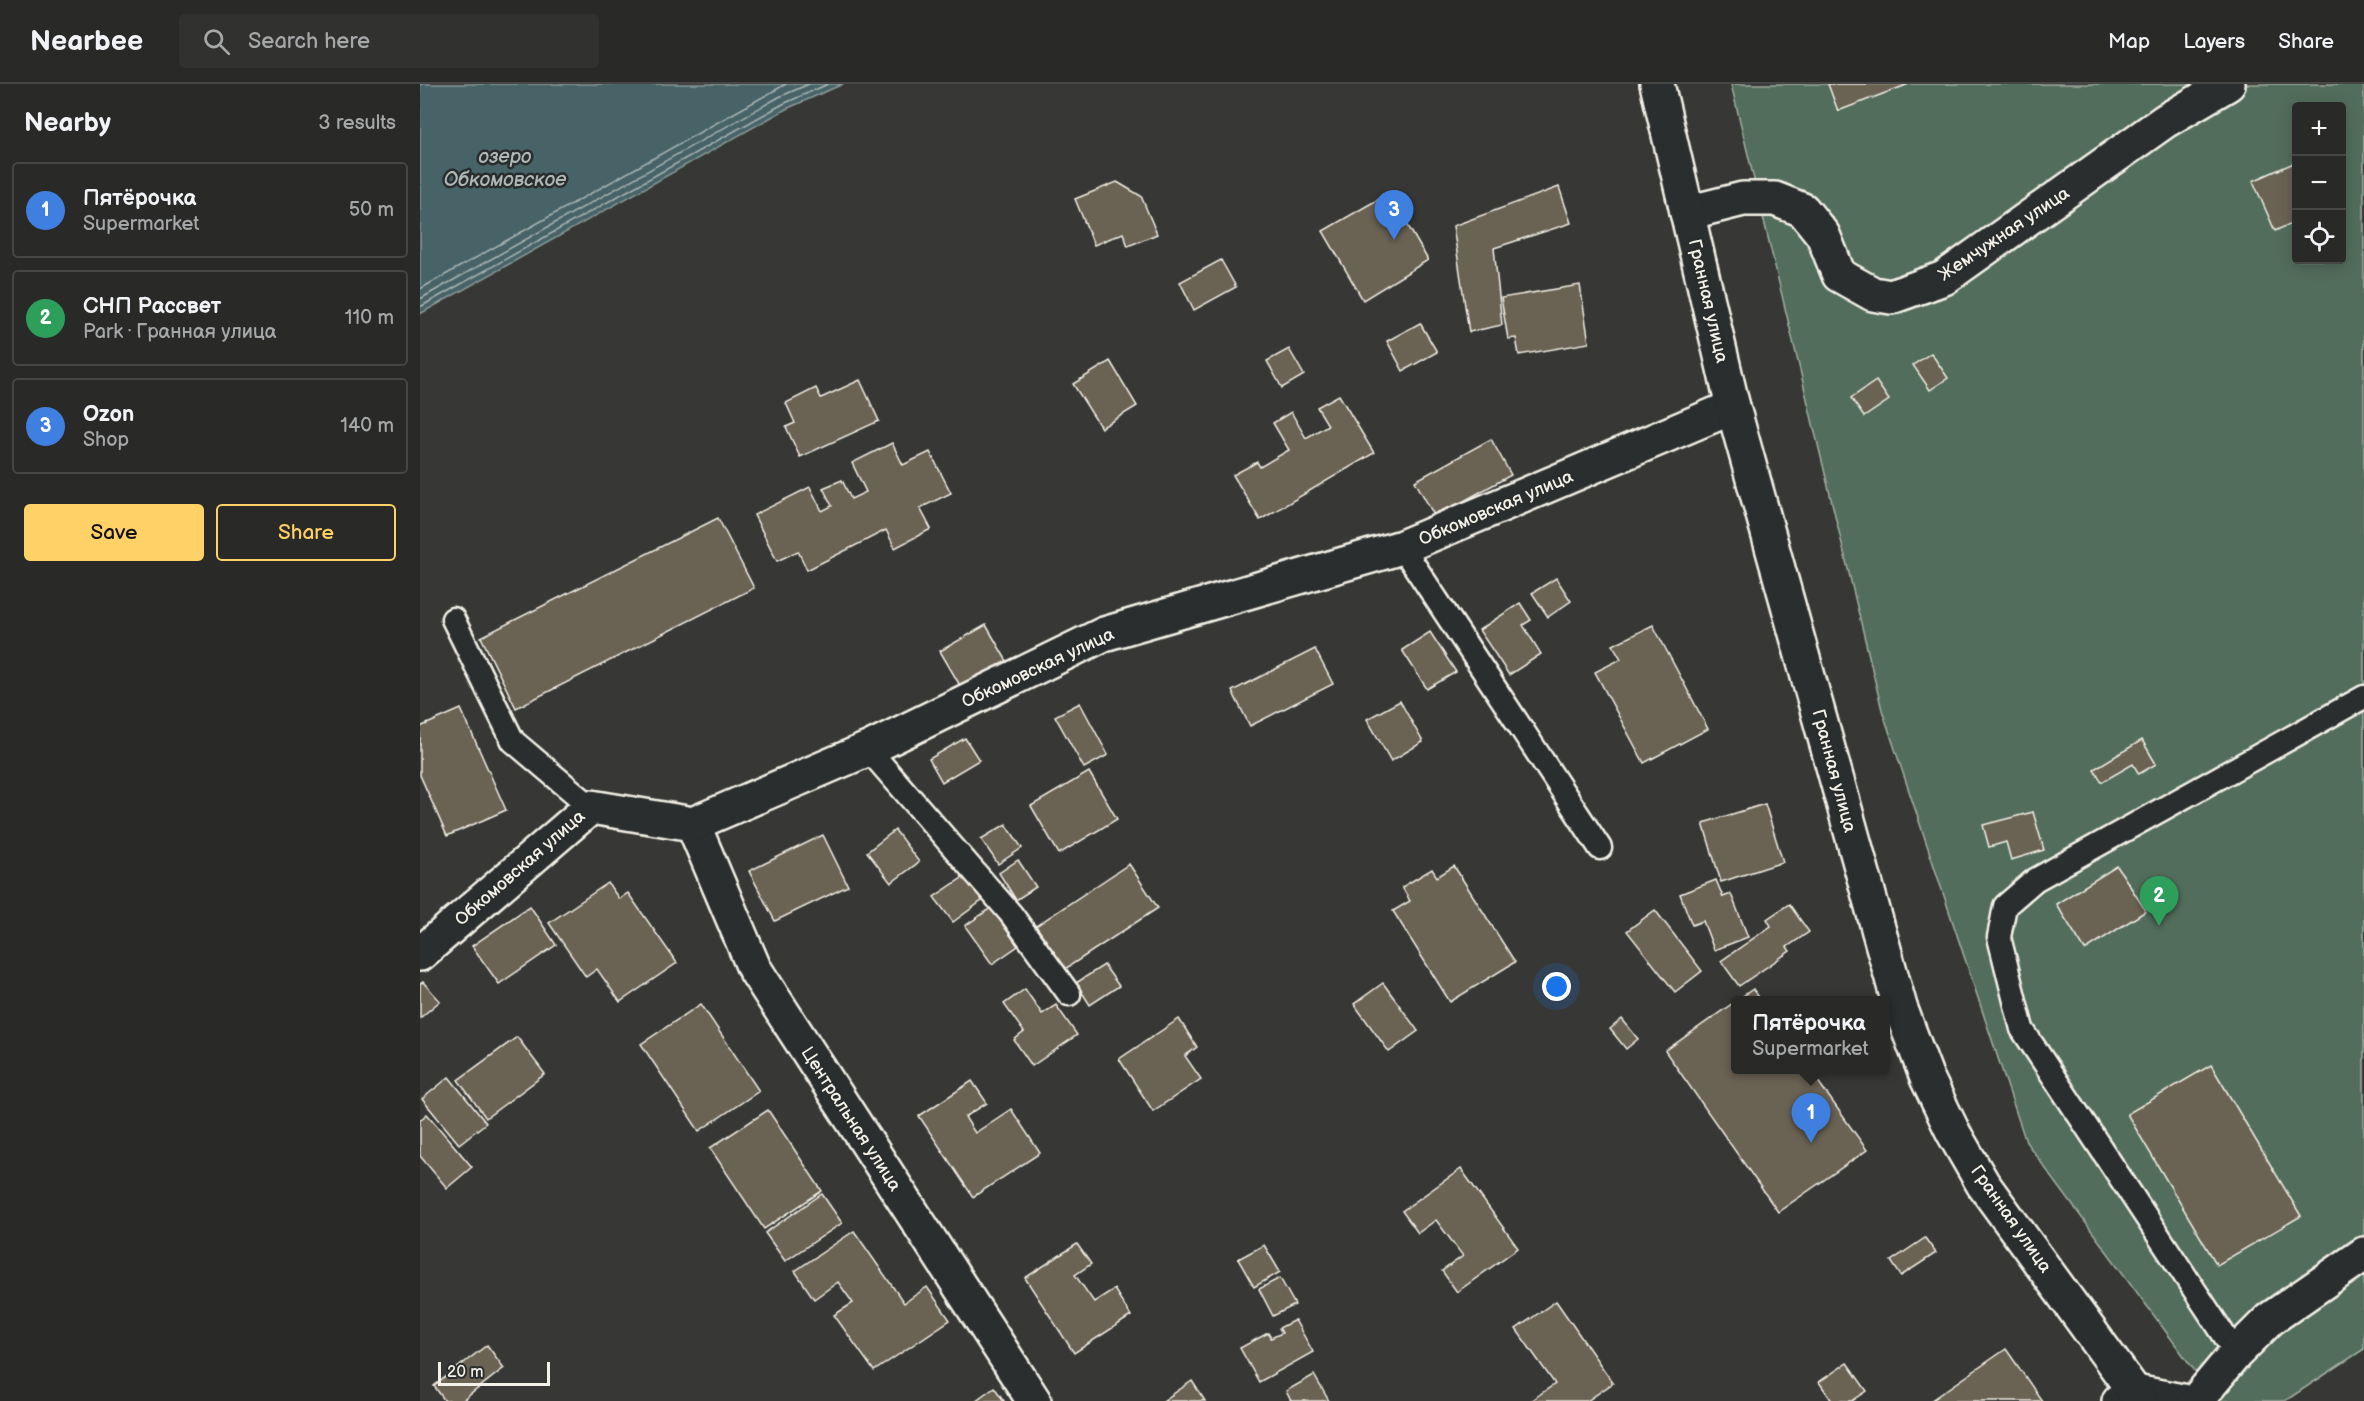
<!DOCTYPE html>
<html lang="en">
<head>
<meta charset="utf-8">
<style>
  body { margin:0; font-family:"Balsamiq Sans",sans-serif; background:#313230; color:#f1f3f6 }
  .controls { position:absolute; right:18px; top:18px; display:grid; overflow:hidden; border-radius:6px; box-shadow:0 3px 15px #0003 }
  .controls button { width:54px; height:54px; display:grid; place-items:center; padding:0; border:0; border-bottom:2px solid #454645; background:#292a28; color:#f1f3f6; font:30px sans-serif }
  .scale { position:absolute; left:18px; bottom:15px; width:112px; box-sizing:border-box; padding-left:6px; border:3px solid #f4f1e8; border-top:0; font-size:16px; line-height:21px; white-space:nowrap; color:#f4f1e8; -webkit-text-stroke:4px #2a2d2e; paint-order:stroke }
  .you { position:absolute; left:1137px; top:903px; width:21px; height:21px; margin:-15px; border:4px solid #fff; border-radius:50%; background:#1a73e8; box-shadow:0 0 0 9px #1a73e833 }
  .badge { display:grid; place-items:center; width:39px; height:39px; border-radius:50%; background:#ffd166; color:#fff; font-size:20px; font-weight:700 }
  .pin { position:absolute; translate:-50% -50px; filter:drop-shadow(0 2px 3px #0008) }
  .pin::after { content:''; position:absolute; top:32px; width:21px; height:18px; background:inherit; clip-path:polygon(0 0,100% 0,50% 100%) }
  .popup { position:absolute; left:1311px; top:912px; width:159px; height:78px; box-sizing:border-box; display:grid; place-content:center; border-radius:6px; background:#292a28; filter:drop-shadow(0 2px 4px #0005); font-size:20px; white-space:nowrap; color:#a5a7a8 }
  .popup b { font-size:22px; color:#f1f3f6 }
  .popup::after { content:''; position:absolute; left:50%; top:100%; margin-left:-12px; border:12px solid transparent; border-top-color:#292a28 }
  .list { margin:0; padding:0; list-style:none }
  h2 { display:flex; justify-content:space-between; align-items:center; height:78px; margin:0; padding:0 24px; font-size:26px }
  h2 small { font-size:20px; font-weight:400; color:#a5a7a8 }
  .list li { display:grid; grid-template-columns:39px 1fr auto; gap:18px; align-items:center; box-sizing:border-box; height:96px; margin:0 12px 12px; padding:0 12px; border:2px solid #454645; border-radius:6px }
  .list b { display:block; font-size:22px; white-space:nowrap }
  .list p { margin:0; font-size:20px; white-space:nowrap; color:#a5a7a8 }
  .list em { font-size:20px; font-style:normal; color:#a5a7a8 }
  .actions { display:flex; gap:12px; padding:18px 24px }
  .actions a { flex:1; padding:14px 0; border:2px solid #ffd166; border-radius:6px; text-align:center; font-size:21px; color:#ffd166 }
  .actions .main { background:#ffd166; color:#111 }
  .icon { flex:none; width:33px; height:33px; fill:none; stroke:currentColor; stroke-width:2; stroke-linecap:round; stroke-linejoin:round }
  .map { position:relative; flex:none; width:1944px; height:1317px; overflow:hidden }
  header { display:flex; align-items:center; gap:36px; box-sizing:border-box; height:84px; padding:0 30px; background:#292a28; border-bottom:2px solid #454645 }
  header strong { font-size:28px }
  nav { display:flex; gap:33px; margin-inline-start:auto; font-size:21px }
  .search { width:420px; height:54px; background:#313230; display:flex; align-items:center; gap:15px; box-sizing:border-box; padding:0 21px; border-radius:6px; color:#a5a7a8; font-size:22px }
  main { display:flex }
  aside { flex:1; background:#292a28 }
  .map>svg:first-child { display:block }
  .green { fill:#526d5c; stroke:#a3afa2; stroke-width:1.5; fill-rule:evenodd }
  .water { fill:#466368; stroke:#8c9c9b; stroke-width:1.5 }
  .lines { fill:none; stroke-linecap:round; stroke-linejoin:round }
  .shore { stroke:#aeb8b5; stroke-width:1.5 }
  .building { fill:#6a6252; stroke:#f4f1e8; stroke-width:1.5 }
  .service-casing { stroke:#f4f1e8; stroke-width:27 }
  .minor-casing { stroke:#f4f1e8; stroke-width:38 }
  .tertiary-casing { stroke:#f4f1e8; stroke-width:38 }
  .service { stroke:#2a2d2e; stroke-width:22 }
  .minor { stroke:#2a2d2e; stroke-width:33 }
  .tertiary { stroke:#2a2d2e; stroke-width:33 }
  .labels { text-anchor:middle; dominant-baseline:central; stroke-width:5; stroke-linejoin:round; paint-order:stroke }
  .street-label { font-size:18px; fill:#f4f1e8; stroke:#2a2d2e }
  .water-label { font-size:20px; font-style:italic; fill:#aeb8b5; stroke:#2a2d2e }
</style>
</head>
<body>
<header>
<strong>Nearbee</strong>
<div class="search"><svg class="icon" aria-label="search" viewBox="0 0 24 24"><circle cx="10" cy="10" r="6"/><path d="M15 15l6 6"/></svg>Search here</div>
<nav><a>Map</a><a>Layers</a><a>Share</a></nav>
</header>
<main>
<aside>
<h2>Nearby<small>3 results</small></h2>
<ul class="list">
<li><span class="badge" style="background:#3f7fe0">1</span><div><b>Пятёрочка</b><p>Supermarket</p></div><em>50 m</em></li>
<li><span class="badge" style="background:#2e9e5b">2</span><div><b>СНП Рассвет</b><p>Park · Гранная улица</p></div><em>110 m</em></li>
<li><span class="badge" style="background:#3f7fe0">3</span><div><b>Ozon</b><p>Shop</p></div><em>140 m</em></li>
</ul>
<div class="actions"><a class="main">Save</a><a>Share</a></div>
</aside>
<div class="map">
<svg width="1944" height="1317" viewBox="0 0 1944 1317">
  <rect width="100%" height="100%" fill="#373835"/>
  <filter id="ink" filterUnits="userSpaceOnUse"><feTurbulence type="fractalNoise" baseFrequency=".0167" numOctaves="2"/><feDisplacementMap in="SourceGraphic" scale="12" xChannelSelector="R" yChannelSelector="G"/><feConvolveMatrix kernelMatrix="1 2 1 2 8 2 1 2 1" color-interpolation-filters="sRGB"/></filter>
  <g filter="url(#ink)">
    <path class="green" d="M1311 0H1944V1265L1865 1317H1797L1606 1058 1462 626ZM1876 22H1922V176H1876Z"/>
    <path class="water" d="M0 0H423L366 25 0 230Z"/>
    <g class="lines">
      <g class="shore">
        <path d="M0 205 366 0"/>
        <path d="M0 215 359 13 389 0"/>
        <path d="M0 223 363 20 408 0"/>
      </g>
    </g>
    <g class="building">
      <path d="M1408 0H1489L1418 27Z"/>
      <path d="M1876 78V137L1855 147 1833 97Z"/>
      <path d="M697 98 721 112 737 150 708 162 703 149 674 161 655 115Z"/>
      <path d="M1139 103 1151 139 1074 164 1082 241 1049 248 1033 142Z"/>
      <path d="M969 109 1008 176 943 216 903 147Z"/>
      <path d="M801 176 816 203 774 226 760 198Z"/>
      <path d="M1160 201 1169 259 1099 271 1096 254 1088 255 1081 214Z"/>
      <path d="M1000 239 1017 268 983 287 967 257Z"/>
      <path d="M869 265 884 291 862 304 847 277Z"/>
      <path d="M1511 269 1528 294 1510 306 1493 281Z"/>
      <path d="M690 277 717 322 681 344 653 300Z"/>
      <path d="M440 296 459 337 380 373 366 343 375 339 366 319 396 304 401 314Z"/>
      <path d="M1456 297 1469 316 1444 333 1431 314Z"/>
      <path d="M919 311 954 369 840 436 813 391 837 378 840 383 869 366 853 339 871 328 886 354 908 341 897 323Z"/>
      <path d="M1071 355 1091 391 1015 433 995 397Z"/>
      <path d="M472 359 483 381 510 368 531 409 500 424 511 445 475 464 466 446 387 486 378 467 357 477 334 431 390 403 402 427 412 422 403 404 422 396 431 415 446 408 432 379Z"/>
      <path d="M298 434 334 504 96 624 61 553Z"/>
      <path d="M1136 494 1151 517 1128 533 1112 509Z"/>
      <path d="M1100 519 1111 536 1103 541 1121 570 1089 591 1059 546Z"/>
      <path d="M566 541 588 579 542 605 520 567Z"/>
      <path d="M1233 541 1288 645 1224 679 1175 588 1201 575 1193 561Z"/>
      <path d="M1010 548 1036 588 1007 605 982 566Z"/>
      <path d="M895 565 913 600 830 642 812 607Z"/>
      <path d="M980 617 1003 658 971 677 947 635Z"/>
      <path d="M660 619 688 671 664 684 635 632Z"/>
      <path d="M41 625 86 726 27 752 0 691V643Z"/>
      <path d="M545 654 559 676 522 698 509 675Z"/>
      <path d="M1722 656 1736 680 1719 690 1713 680 1682 698 1674 685Z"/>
      <path d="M669 688 697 735 639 770 611 722Z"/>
      <path d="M1345 720 1363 778 1301 798 1283 739Z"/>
      <path d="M1613 728 1624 766 1591 776 1586 758 1569 763 1563 741Z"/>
      <path d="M586 740 602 764 578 780 561 755Z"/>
      <path d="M475 746 499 778 471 799 447 768Z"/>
      <path d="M403 751 428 802 355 837 329 787Z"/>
      <path d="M598 776 616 803 596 816 579 789Z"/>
      <path d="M709 780 738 824 645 885 616 842Z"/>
      <path d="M1034 782 1095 878 1030 918 973 827 990 817 982 803 1012 785 1017 793Z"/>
      <path d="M1697 782 1726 827 1665 866 1636 820Z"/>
      <path d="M545 792 563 816 533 838 514 813Z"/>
      <path d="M1296 796 1303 813 1311 810 1328 853 1294 866 1283 837 1272 841 1260 810Z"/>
      <path d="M188 799 199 815 208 809 257 879 200 918 177 885 166 893 129 839Z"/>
      <path d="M1369 820 1389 848 1367 863 1370 867 1319 902 1301 877 1351 842 1347 835Z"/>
      <path d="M110 822 136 861 79 900 52 862Z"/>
      <path d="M571 824 598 862 572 880 545 842Z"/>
      <path d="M1235 826 1282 887 1255 908 1207 847Z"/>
      <path d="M684 881 699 902 670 921 656 899Z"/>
      <path d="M3 898 20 917 0 934V900Z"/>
      <path d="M963 899 998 947 969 968 934 920Z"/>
      <path d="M605 905 622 930 636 921 657 951 612 982 594 956 604 948 584 920Z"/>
      <path d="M1333 905 1341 916H1317Z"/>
      <path d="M1316 917V986H1390L1447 1066 1358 1128 1245 967Z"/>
      <path d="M281 920 339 1007 279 1047 221 960Z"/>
      <path d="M759 935 777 963 765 972 781 995 733 1027 699 975Z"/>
      <path d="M1202 935 1218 955 1206 965 1190 945Z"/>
      <path d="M97 953 125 990 66 1034 38 996Z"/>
      <path d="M1791 981 1881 1132 1797 1181 1707 1030Z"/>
      <path d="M29 993 66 1039 39 1060 2 1015Z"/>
      <path d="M552 997 567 1019 545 1033 555 1049 591 1025 620 1069 553 1113 499 1032Z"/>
      <path d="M348 1026 402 1107 344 1145 290 1064Z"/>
      <path d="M7 1030 52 1083 27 1104 0 1072V1036Z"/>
      <path d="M1041 1085 1098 1164 1037 1208 1022 1187 1043 1172 1016 1136 998 1149 982 1127Z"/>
      <path d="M402 1110 422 1139 365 1177 345 1149Z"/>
      <path d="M434 1147 484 1219 507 1203 530 1236 454 1287 414 1231 433 1219 418 1198 394 1215 375 1187Z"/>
      <path d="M1505 1154 1516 1169 1481 1192 1471 1177Z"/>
      <path d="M657 1160 671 1180 655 1191 674 1218 694 1205 711 1232 654 1269 605 1194Z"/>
      <path d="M844 1161 860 1188 834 1203 818 1175Z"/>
      <path d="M860 1194 875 1221 853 1232 839 1205Z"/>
      <path d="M1136 1217 1193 1299 1167 1317H1110L1135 1300 1096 1245Z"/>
      <path d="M875 1236 893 1268 839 1298 820 1264 848 1249 851 1254 862 1249 859 1244Z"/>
      <path d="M67 1261 84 1284 42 1317H25L14 1302Z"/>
      <path d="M1586 1265 1622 1317H1511Z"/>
      <path d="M1427 1279 1447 1307 1432 1317H1412L1399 1298Z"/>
      <path d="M894 1291 909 1317H871L866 1307Z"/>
      <path d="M772 1297 785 1317H743Z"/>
      <path d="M574 1303 584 1317H555Z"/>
    </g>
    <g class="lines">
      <defs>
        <g id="service">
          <path d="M982 463 1180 764"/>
          <path d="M33 535 93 657 171 723"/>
          <path d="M448 665 591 830 649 910"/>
          <path d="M1816 1269 1602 945 1579 853 1585 822 1615 796 1944 613"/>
        </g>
        <g id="minor">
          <path d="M1267 129 1323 115H1355L1383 126 1403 151 1419 191 1453 210 1471 213 1524 194 1745 37 1808 0"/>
          <path d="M273 740 334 884 614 1317"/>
          <path d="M0 870 171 723 273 740 448 665 684 550 982 463 1313 323"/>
          <path d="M1699 1317 1715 1308 1762 1317"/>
          <path d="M1776 1317 1816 1269 1850 1235 1944 1170"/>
        </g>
        <path id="tertiary" d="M1237 0 1313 323 1480 923 1507 994 1533 1048 1563 1100 1721 1317"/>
      </defs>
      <use href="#service" class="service-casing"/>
      <use href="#minor" class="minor-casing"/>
      <use href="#tertiary" class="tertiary-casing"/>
      <use href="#service" class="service"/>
      <use href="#minor" class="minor"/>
      <use href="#tertiary" class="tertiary"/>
    </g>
  </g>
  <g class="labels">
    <g class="street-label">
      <text transform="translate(1584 150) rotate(-34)">Жемчужная улица</text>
      <text transform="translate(1288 217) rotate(77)">Гранная улица</text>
      <text transform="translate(1076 424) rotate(-23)">Обкомовская улица</text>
      <text transform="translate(618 584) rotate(-25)">Обкомовская улица</text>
      <text transform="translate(1414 687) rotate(75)">Гранная улица</text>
      <text transform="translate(100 784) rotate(-41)">Обкомовская улица</text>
      <text transform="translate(431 1035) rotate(57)">Центральная улица</text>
      <text transform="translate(1591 1135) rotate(55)">Гранная улица</text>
    </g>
    <g class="water-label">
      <text x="85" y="73">озеро<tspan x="85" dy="23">Обкомовское</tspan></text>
    </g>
  </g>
</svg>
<div class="controls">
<button>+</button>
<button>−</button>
<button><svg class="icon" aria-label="locate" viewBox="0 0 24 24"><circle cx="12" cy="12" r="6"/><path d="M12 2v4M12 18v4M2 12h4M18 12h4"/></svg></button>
</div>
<div class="scale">20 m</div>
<div class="you"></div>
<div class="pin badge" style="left:1391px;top:1059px;background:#3f7fe0">1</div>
<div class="popup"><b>Пятёрочка</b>Supermarket</div>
<div class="pin badge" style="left:1739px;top:842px;background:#2e9e5b">2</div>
<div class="pin badge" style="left:974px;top:156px;background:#3f7fe0">3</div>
</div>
</main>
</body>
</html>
